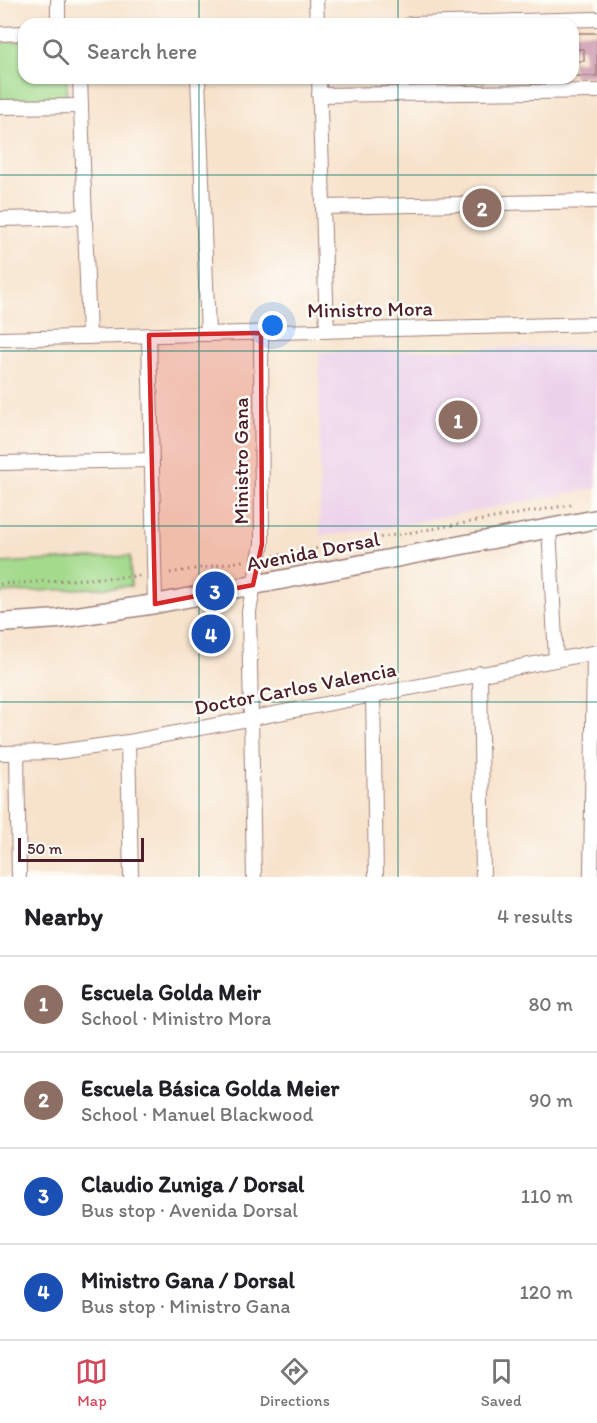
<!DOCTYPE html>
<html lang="en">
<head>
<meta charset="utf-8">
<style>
  body { margin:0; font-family:Itim,sans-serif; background:#f2f2f2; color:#202124 }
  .scale { position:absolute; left:18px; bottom:15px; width:126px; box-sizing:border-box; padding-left:6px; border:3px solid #4a1f2b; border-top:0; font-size:16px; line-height:21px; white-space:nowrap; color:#4a1f2b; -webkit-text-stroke:4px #fdfcf7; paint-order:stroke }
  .you { position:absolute; left:273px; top:326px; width:21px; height:21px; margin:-15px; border:4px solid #fff; border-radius:50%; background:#1a73e8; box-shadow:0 0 0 9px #1a73e833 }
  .badge { display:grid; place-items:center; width:39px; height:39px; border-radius:50%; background:#d1495b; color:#fff; font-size:20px; font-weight:700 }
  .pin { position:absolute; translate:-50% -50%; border:3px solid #fff; box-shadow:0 2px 6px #0006 }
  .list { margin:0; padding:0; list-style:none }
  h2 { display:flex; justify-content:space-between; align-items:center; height:78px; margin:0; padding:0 24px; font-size:26px }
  h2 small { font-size:20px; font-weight:400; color:#757577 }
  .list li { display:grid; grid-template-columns:39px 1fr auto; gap:18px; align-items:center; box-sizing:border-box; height:96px; padding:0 24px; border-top:2px solid #e0e0e0 }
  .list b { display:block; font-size:22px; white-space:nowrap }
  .list p { margin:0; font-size:20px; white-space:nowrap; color:#757577 }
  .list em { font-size:20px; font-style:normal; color:#757577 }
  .icon { flex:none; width:33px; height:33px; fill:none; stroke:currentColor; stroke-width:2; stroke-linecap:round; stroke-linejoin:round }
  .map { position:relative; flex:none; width:597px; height:877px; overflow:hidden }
  .search { position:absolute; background:#fff; box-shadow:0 2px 4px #0004; left:18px; right:18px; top:18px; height:66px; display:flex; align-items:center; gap:15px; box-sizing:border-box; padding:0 21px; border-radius:18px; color:#757577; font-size:22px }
  .sheet { height:462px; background:#fff }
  nav { display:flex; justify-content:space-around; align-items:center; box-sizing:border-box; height:84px; border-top:2px solid #e0e0e0; background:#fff; font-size:16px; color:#757577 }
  nav a { display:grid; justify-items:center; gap:3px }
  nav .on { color:#d1495b }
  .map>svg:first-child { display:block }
  .built { fill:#ecd1ea }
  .green { fill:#a3da8c; stroke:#767c5c; stroke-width:1.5 }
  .building { fill:#cd9cb0 }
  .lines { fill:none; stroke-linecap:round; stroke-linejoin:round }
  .minor-casing { stroke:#a0817c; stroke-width:16 }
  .tertiary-casing { stroke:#a0817c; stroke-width:21 }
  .path { stroke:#a0817c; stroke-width:3; stroke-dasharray:1.5 4.5; stroke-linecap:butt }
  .minor { stroke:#fff; stroke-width:14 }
  .tertiary { stroke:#fff; stroke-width:18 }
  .marked { fill:#d62828; fill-opacity:0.2; stroke:#d62828; stroke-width:4.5; stroke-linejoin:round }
  .grid { fill:none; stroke:#0f766e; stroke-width:1.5; stroke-opacity:0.55 }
  .labels { text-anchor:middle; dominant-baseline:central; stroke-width:5; stroke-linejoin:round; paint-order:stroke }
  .street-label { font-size:21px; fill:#4a1f2b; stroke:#fdfcf7 }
</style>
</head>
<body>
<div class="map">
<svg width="597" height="877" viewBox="0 0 597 877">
  <rect width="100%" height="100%" fill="#fdfcf7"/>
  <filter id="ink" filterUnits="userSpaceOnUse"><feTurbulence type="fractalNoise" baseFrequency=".0167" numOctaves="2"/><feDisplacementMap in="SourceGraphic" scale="12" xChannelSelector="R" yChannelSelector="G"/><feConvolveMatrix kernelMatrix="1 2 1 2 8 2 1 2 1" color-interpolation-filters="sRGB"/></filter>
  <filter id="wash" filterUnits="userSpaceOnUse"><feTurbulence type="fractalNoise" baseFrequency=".008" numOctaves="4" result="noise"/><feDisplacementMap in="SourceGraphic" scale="24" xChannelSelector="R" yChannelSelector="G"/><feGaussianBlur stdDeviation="1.35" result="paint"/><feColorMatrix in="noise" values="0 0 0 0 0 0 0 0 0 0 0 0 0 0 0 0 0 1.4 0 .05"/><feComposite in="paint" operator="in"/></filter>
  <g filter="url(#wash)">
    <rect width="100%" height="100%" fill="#f7e3cc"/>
    <path class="built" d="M597 346V488L357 533 320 535 319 352Z"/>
    <g class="green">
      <path d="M24 41V78H67V100H0V42Z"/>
      <path d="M379 78H485V82L379 83Z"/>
      <path d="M130 556 131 586 0 593V563Z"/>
    </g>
    <g id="blocks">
      <path class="building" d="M573 33H597V76H573V61H584V49H573Z"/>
    </g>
  </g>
  <g filter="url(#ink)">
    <use href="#blocks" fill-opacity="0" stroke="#a0817c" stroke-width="1.5"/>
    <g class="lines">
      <defs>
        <g id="minor">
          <path d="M58 0V24"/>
          <path d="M316 0 317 24"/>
          <path d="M410 24 597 19"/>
          <path d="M0 34 24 33"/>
          <path d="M80 78 89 337"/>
          <path d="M198 78 208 334"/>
          <path d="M319 78 327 331"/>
          <path d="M319 95 597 91"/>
          <path d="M0 107 81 106"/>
          <path d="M323 207 597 201"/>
          <path d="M0 219 85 217"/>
          <path d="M149 335 155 604"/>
          <path d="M0 339 597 324"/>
          <path d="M0 463 152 460"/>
          <path d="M549 527 556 659"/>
          <path d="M480 673 483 877"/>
          <path d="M373 695 376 877"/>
          <path d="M128 742 131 877"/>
          <path d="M0 753 57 752 128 742 597 652"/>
          <path d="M17 753 19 877"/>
          <path d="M254 877 249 611 262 544 261 333"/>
          <path d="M591 877 594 653"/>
        </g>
        <path id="tertiary" d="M0 623 58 619 155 604 597 519"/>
      </defs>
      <use href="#minor" class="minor-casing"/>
      <use href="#tertiary" class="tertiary-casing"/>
      <g class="path">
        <path d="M274 556 575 504"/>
        <path d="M170 573 243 561"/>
        <path d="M0 584 140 576"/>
      </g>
      <use href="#minor" class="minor"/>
      <use href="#tertiary" class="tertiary"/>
    </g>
  </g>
  <path class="marked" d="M261 333 262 544 253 585 155 604 149 335Z"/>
  <path class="grid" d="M199 0V24M398 0V24M199 78V877M398 78V877M0 175H597M0 351H597M0 526H597M0 702H597"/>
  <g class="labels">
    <g class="street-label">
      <text transform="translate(370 309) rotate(-1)">Ministro Mora</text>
      <text transform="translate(240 461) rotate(-90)">Ministro Gana</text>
      <text transform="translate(313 551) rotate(-11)">Avenida Dorsal</text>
      <text transform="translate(295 688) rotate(-11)">Doctor Carlos Valencia</text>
    </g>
  </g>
</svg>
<div class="scale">50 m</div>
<div class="you"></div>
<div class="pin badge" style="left:458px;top:420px;background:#8d6e63">1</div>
<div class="pin badge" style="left:482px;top:208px;background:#8d6e63">2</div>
<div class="pin badge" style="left:215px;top:591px;background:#1a4fb4">3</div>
<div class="pin badge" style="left:211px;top:634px;background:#1a4fb4">4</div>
<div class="search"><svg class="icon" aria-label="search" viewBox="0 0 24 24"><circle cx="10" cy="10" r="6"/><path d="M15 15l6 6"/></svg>Search here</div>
</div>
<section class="sheet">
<h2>Nearby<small>4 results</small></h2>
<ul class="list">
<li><span class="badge" style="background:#8d6e63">1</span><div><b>Escuela Golda Meir</b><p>School · Ministro Mora</p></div><em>80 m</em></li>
<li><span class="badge" style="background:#8d6e63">2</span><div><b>Escuela Básica Golda Meier</b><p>School · Manuel Blackwood</p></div><em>90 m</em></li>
<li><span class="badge" style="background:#1a4fb4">3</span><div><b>Claudio Zuniga / Dorsal</b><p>Bus stop · Avenida Dorsal</p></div><em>110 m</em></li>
<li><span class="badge" style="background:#1a4fb4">4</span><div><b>Ministro Gana / Dorsal</b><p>Bus stop · Ministro Gana</p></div><em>120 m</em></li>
</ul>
</section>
<nav>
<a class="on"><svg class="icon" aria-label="map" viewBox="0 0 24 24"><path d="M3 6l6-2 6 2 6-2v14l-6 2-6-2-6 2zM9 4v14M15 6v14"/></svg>Map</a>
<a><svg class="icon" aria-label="directions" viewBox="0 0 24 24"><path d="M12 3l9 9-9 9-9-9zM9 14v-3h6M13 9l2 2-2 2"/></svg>Directions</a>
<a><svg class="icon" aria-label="saved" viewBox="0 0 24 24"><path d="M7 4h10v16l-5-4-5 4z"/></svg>Saved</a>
</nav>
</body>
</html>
